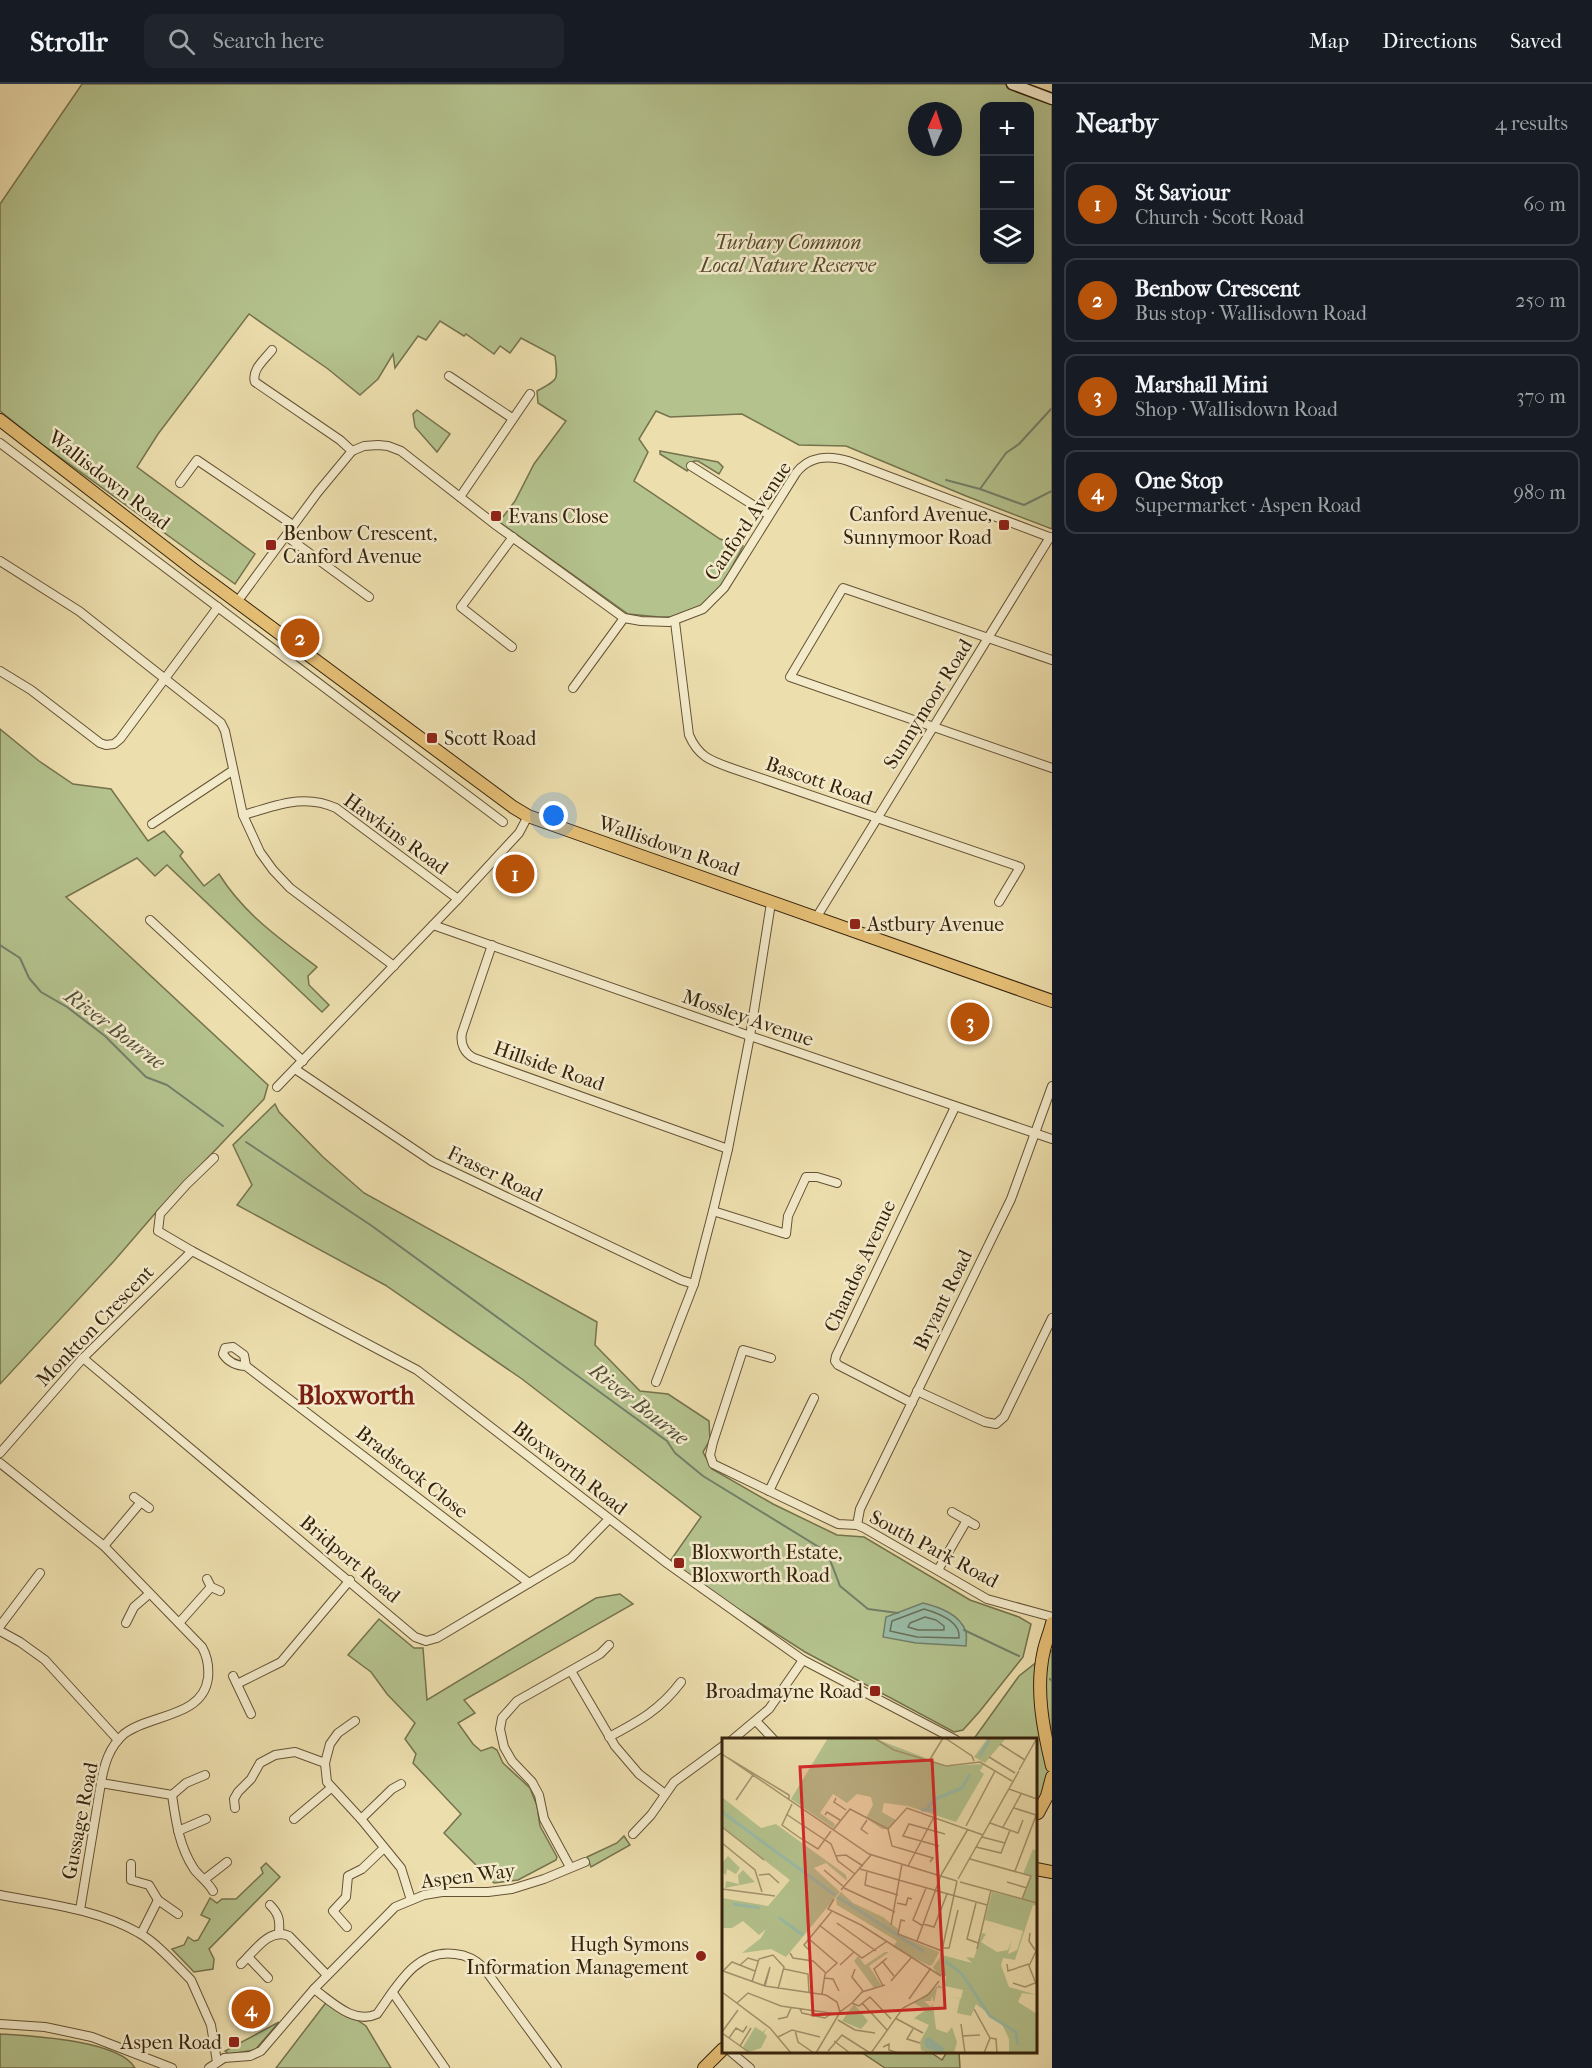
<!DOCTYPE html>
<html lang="en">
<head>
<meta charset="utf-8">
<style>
  body { margin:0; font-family:"IM FELL French Canon",serif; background:#20242c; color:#f1f3f6 }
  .controls { position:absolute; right:18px; top:18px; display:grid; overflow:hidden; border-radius:12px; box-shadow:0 6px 24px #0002 }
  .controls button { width:54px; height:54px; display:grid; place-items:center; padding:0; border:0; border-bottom:2px solid #363941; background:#171b24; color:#f1f3f6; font:30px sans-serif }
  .compass { position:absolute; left:908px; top:18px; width:54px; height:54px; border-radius:50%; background:#171b24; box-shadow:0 6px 24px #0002; rotate:3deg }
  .you { position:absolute; left:554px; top:732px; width:21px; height:21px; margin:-15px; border:4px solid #fff; border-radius:50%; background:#1a73e8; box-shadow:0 0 0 9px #1a73e833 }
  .badge { display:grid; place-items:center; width:39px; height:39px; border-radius:50%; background:#b45309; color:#fff; font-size:20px; font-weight:700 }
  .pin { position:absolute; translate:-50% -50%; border:3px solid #fff; box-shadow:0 2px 6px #0006 }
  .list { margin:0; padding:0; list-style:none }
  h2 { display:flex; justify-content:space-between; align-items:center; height:78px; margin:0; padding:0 24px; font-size:26px }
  h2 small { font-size:20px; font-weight:400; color:#9ea1a6 }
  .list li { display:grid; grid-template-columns:39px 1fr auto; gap:18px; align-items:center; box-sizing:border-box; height:84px; margin:0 12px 12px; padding:0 12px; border:2px solid #363941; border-radius:12px }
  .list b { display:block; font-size:22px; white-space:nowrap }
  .list p { margin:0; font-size:20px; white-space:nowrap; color:#9ea1a6 }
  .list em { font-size:20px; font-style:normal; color:#9ea1a6 }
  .icon { flex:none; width:33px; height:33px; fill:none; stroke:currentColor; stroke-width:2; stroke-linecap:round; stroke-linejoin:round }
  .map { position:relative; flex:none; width:1052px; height:1984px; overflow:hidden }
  header { display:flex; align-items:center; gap:36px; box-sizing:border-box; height:84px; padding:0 30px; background:#171b24; border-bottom:2px solid #363941 }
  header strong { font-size:28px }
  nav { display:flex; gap:33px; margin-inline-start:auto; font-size:21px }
  .search { width:420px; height:54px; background:#20242c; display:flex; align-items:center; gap:15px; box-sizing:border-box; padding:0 21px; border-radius:12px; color:#9ea1a6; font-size:22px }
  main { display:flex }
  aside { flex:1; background:#171b24 }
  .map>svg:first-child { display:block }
  .green { fill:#b4c28d; stroke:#75724d; stroke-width:1.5; fill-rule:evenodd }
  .water { fill:#9abca7; stroke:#727f69; stroke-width:1.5 }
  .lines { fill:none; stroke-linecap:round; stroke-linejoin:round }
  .shore { stroke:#68705a; stroke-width:1.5 }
  .stream { stroke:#727f69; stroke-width:2 }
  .street-casing { stroke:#645235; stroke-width:10 }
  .secondary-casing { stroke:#36230d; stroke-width:13 }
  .primary-casing { stroke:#36230d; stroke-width:14 }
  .street { stroke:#f3eaca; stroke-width:8 }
  .secondary { stroke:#f3eaca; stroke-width:10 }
  .primary { stroke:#e6bf76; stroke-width:12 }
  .poi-dot { fill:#8f2418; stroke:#f3eaca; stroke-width:2 }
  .labels { text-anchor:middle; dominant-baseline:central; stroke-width:5; stroke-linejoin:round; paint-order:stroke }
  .park-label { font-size:20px; font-style:italic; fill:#564b2d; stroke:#f3eaca }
  .street-label { font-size:20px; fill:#36230d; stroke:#f3eaca }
  .poi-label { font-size:20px; fill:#36230d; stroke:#f3eaca; text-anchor:start }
  .water-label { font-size:21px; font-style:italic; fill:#54513b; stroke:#f3eaca }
  .district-label { font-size:26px; font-weight:bold; fill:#7a1f14; stroke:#f3eaca }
  .inset-river { fill:none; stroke:#9abca7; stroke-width:3 }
  .inset-road { fill:none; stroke:#a4936d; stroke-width:1.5 }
  .view { fill:#d62828; fill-opacity:0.15; stroke:#d62828; stroke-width:3 }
  .inset-edge { fill:none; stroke:#36230d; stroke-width:3 }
</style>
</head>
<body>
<header>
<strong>Strollr</strong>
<div class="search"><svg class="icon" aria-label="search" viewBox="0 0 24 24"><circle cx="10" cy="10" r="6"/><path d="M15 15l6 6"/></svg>Search here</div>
<nav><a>Map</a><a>Directions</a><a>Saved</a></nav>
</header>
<main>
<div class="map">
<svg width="1052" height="1984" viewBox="0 0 1052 1984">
  <rect width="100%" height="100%" fill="#eddead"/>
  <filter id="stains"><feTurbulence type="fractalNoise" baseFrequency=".00333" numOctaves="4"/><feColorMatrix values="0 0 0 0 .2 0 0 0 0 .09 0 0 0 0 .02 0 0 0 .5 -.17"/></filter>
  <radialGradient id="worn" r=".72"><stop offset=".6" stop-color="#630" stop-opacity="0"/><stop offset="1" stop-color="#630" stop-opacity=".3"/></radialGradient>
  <g class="green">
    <path d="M82 0H1012L1052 15V445L966 412 846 362 799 361 742 330 670 333 656 327 639 355 648 368 634 397 720 455 743 462 722 502 700 523 674 533H659L628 530 499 438 515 417 534 380 566 337 538 319 537 307C559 295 558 297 555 272L521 254 510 269 500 262 494 270 466 250 464 252 440 237 426 256 418 252 395 284 393 270 378 295 360 311 328 285 249 230 158 350 137 383 255 470 235 500 43 361 0 327V120ZM984 22H1030V176H984ZM917 27H953V63H917Z"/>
    <path d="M417 326 450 350 437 368 415 343 413 330Z"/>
    <path d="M660 367 718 378 723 383 719 390 698 377H694L687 387 660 370Z"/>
    <path d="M0 645 39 677 73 700 111 705 148 757 164 747 183 768 180 772 204 802 219 790C244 830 280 855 317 883L308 892 309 901 329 921 322 928 167 781 155 792 137 774 66 813 268 1001 264 1015 158 1126 114 1177 0 1300Z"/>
    <path d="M275 1020 279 1028 323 1073 364 1109 597 1238 595 1261 640 1307 668 1310 709 1337 710 1356 703 1368 712 1385 773 1420 837 1451 864 1453 970 1516 1019 1533 1031 1540 1023 1573 980 1627 963 1646 954 1648 805 1568 668 1480 701 1433 522 1295 385 1201 237 1121 252 1101 233 1061Z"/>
    <path d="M620 1510 633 1520 464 1616 475 1629 458 1639 473 1660 481 1667 492 1663 497 1666 503 1679 530 1704 537 1722 540 1742 557 1773 556 1776 518 1796 494 1799 444 1749 461 1730 413 1679 416 1670 405 1655 415 1639 387 1610 371 1588 348 1571 379 1535 414 1564H423L427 1616 596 1514Z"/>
    <path d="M1052 1566V1713L1036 1716V1656H973L1019 1592Z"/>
    <path d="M624 1752 630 1761 591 1783 587 1773 617 1759Z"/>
    <path d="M266 1779 280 1793 209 1865 214 1875 213 1885 194 1888 172 1865 184 1861 188 1853 194 1857 198 1856 210 1835 201 1831 210 1814 217 1819 222 1815H236L263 1789 261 1784Z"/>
    <path d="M328 1916 366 1942 391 1984H276Z"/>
    <path d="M279 1938 255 1966 229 1970 225 1967Z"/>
    <path d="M0 1950C30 1952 119 1956 135 1984H0Z"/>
    <path d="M861 1968H930L942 1976 947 1968H959L960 1984H885Z"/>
  </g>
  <path class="water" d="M923 1519C939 1523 960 1530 966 1548 967 1552 966 1558 966 1562L916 1559 883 1553 886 1533Z"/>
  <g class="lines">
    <g class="shore">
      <path d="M924 1525C938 1529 961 1537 959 1554L917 1553 890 1547 892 1537Z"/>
      <path d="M925 1533 936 1536 944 1542V1546H918L908 1543 910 1539Z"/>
    </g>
    <g class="stream">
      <path d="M1052 345V346"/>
      <path d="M946 396 980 405 1024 421 1052 407"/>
      <path d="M980 405 1006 369 1019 360 1052 324"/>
      <path d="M0 861 20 874 29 894 41 908 67 923 105 952 146 993 167 1001 223 1042"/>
      <path d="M246 1058 372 1142 667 1357 675 1369 703 1392 827 1468 840 1502 868 1525 898 1529"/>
      <path d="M964 1546 1019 1572"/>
      <path d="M1050 1595 1052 1597"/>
    </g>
    <defs>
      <g id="street">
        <path d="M272 266C265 275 251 286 255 298L340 356 352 367"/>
        <path d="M449 292 512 334"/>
        <path d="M0 359 503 738"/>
        <path d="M691 382 769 431"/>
        <path d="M180 399 197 376 293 441"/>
        <path d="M460 413 530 310"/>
        <path d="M286 452 369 513"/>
        <path d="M0 477 79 527 221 639 225 647 243 731 260 768 273 786 290 804 394 882"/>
        <path d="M237 518 318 408 352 367 364 362 378 361 388 362 401 367 497 442 624 534 641 537 669 538 703 525 724 504 796 389C809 372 829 371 848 377L1052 454"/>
        <path d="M675 538 689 651C699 674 712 677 734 685L1020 783 999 818"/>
        <path d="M512 563 461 523 513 453"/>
        <path d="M1052 576 843 504 790 593 1052 684"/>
        <path d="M0 587 31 606 100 659 106 661 114 660 120 655 218 523"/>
        <path d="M573 604 624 534"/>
        <path d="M243 731C276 722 303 709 336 724L458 815"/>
        <path d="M152 740 232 687"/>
        <path d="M816 834 1050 453"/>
        <path d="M150 836 303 977"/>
        <path d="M433 841 750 952 1052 1055"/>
        <path d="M492 861 462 949C460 959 464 969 474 974L728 1065"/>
        <path d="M295 985 433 1078 681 1196 694 1200"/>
        <path d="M277 1003 458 815 519 749 528 732"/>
        <path d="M214 1074 187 1100 160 1130 158 1147 192 1167 417 1286 668 1480 803 1576 956 1656"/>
        <path d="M713 1127 786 1150 788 1132 806 1093H817L837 1099"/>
        <path d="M83 1274 415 1553 426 1557 437 1554 571 1474 609 1435"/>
        <path d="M771 1274 743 1266 713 1358 710 1371 713 1380 838 1440 857 1441 864 1444 987 1515 1052 1533"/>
        <path d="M246 1282 244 1271 233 1263 225 1264 223 1270C228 1278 237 1282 246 1282L529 1499"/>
        <path d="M656 1298 694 1200 713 1127 728 1065 750 952 771 819"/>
        <path d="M917 1307 985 1338 996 1340 1004 1333 1052 1234"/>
        <path d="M912 1319 838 1281 835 1277 836 1272 955 1023"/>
        <path d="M0 1369 83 1274 192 1167"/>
        <path d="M0 1379 104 1462 202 1563C207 1572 209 1584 208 1594 203 1634 149 1630 124 1650 109 1663 104 1681 101 1699L80 1826"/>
        <path d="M769 1407 814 1314"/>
        <path d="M134 1413 149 1424"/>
        <path d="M952 1428 975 1441"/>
        <path d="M857 1441 860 1425 1011 1115 1052 1002"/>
        <path d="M104 1462 141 1418"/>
        <path d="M938 1486 967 1436"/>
        <path d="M207 1495 211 1503 220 1507"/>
        <path d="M126 1539 134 1523 149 1510"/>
        <path d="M179 1539 211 1503"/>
        <path d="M0 1542 40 1489"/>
        <path d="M0 1547 20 1558 45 1576 118 1656"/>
        <path d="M571 1587 615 1662 639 1690 665 1710"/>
        <path d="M233 1592 251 1630"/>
        <path d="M237 1600 281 1578 350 1496"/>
        <path d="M355 1637 338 1649 330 1660 325 1679 327 1698 361 1735 401 1784 411 1816"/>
        <path d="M756 1637 774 1656"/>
        <path d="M609 1653C639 1637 660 1626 681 1598"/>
        <path d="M732 1656 769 1625 803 1576"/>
        <path d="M101 1699 172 1711C176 1738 179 1762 194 1785 200 1793 208 1798 213 1807"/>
        <path d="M172 1711 186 1699 205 1691"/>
        <path d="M235 1724 234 1715 238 1708 251 1695 260 1679 275 1671 295 1668 325 1679"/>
        <path d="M294 1735 331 1704"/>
        <path d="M361 1735 392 1705 401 1700"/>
        <path d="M178 1747 206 1735"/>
        <path d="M633 1750 651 1731 674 1698 723 1662"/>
        <path d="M131 1780V1796L149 1801 158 1816"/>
        <path d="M570 1783 544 1735 539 1711 532 1698 512 1677 504 1663 500 1645 502 1634 517 1617 600 1570 609 1561"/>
        <path d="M205 1795 227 1778"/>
        <path d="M0 1811C47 1820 97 1825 139 1849 156 1858 177 1882 191 1896L211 1941 217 1978"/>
        <path d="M270 1821C279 1830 280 1836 279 1849"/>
        <path d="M347 1843 333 1827 346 1813 348 1792 362 1785 384 1764"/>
        <path d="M141 1850 158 1816 178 1830"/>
        <path d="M248 1873 268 1894"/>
        <path d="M241 1880C254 1868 269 1843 289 1852L327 1891"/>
        <path d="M314 1905 395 1823 424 1811 442 1808H488L512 1805 544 1795 585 1778"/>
        <path d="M393 1909 445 1984"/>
        <path d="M0 1940 45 1943 92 1953 172 1984"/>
        <path d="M731 1968 750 1984"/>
        <path d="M209 1984 224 1974 250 1972 261 1967 314 1905C332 1918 354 1941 377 1930 396 1904 416 1864 455 1870 466 1871 476 1876 484 1884L557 1984"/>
      </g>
      <path id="secondary" d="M1012 0 1052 15"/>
      <g id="primary">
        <path d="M0 336 194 486 513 723 528 732 1052 917"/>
        <path d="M1052 1539C1050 1548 1046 1557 1044 1566 1035 1604 1043 1645 1052 1682"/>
        <path d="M1038 1729 1047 1712 1052 1693"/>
        <path d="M1036 1785 1052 1788"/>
        <path d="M704 1984 723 1965"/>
      </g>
    </defs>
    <use href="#street" class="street-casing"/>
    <use href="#secondary" class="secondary-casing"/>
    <use href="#primary" class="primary-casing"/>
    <use href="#street" class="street"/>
    <use href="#secondary" class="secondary"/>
    <use href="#primary" class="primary"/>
  </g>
  <g class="poi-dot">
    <rect x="490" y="426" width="12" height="12" rx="3"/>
    <rect x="998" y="435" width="12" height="12" rx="3"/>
    <rect x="265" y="455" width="12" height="12" rx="3"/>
    <rect x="426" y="648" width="12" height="12" rx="3"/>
    <rect x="849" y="834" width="12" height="12" rx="3"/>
    <rect x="673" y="1473" width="12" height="12" rx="3"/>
    <rect x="869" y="1601" width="12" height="12" rx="3"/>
    <circle cx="701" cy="1872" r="6"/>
    <rect x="228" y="1952" width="12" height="12" rx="3"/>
  </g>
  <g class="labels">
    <g class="park-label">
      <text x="788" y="158">Turbary Common<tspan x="788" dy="23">Local Nature Reserve</tspan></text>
    </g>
    <g class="street-label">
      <text transform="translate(109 396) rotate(38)">Wallisdown Road</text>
      <text transform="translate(748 437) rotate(-56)">Canford Avenue</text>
      <text transform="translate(928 620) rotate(-58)">Sunnymoor Road</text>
      <text transform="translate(819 697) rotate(19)">Bascott Road</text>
      <text transform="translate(396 750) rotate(36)">Hawkins Road</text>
      <text transform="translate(669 762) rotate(19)">Wallisdown Road</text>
      <text transform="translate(748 934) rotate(19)">Mossley Avenue</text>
      <text transform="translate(549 982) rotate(19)">Hillside Road</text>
      <text transform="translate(495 1090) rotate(26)">Fraser Road</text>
      <text transform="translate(860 1182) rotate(-65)">Chandos Avenue</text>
      <text transform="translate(943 1216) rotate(-64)">Bryant Road</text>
      <text transform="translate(95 1242) rotate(-46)">Monkton Crescent</text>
      <text transform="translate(570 1384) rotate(38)">Bloxworth Road</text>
      <text transform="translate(412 1388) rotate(38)">Bradstock Close</text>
      <text transform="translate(934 1465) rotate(28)">South Park Road</text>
      <text transform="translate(350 1475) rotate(40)">Bridport Road</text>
      <text transform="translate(80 1737) rotate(-79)">Gussage Road</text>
      <text transform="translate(468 1792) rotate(-7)">Aspen Way</text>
    </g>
    <g class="poi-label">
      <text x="992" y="430" text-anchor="end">Canford Avenue,<tspan x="992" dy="23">Sunnymoor Road</tspan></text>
      <text x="508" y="432">Evans Close</text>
      <text x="283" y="449">Benbow Crescent,<tspan x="283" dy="23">Canford Avenue</tspan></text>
      <text x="444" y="654">Scott Road</text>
      <text x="867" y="840">Astbury Avenue</text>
      <text x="691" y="1468">Bloxworth Estate,<tspan x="691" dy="23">Bloxworth Road</tspan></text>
      <text x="863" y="1607" text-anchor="end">Broadmayne Road</text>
      <text x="689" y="1860" text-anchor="end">Hugh Symons<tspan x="689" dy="23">Information Management</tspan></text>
      <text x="222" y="1958" text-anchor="end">Aspen Road</text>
    </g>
    <g class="water-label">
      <text transform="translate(115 945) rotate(37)">River Bourne</text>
      <text transform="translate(639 1320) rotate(38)">River Bourne</text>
    </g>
    <g class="district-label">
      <text x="356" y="1311">Bloxworth</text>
    </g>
  </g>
  <g transform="translate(722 1654)">
    <rect width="315" height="315" fill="#eddead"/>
    <path d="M106 0H152L224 28 262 26 258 33 262 36 234 84 186 68 162 65 160 74 174 82 166 91H160L144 80 151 67 149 59 135 56 125 65 111 56 98 75 113 86 111 90 69 61ZM266 0H284L263 25 252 19ZM0 59 39 90 54 86 124 137 125 143 104 125 92 130 118 154 64 219 49 211 20 215 39 200 44 191 37 197 21 183 10 190H0V160L46 168 68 142 0 89ZM311 111 315 113V168L311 167 293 222 281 220 279 227 287 249 315 257 300 255 296 264 315 276V315H287V301L280 286 254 266 249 278 235 275 238 261 222 256 239 261 241 252 223 248 224 237H216L211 229 220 217 250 225 244 219 252 220 260 195 264 196 259 204 275 214 286 212 290 201 286 216 295 212 301 193 263 182 270 154 300 161 309 138 301 136ZM6 118 18 130 14 136 5 131 4 137 0 134V125ZM21 132 33 144 3 150 4 143 17 146 16 137ZM119 154 131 165 161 179 176 191V197L217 214 211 226 208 228 171 209 175 203 115 167 114 160ZM163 214H167L147 228 159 247 152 250 132 223 136 218 143 227ZM217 247 221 250H215L212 265 210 258 209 263H202L209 269 211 266 214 291 225 295 230 289 235 304 232 315H207L199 312 198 304 207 287 192 280 204 272 192 265ZM132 266 146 283 139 291 120 283ZM33 289 41 294 45 289 42 295 45 298 39 310 27 314 21 309Z" fill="#b4c28d"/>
    <path d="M207 299 222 310 221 315 204 310 202 302Z" fill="#9abca7"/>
    <path class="inset-river" d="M258 18 267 2M199 72H214L213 63M203 73 213 61 240 50 248 36M0 74 113 157M116 159 202 214M11 166 38 170M56 179 81 197M223 223 240 236 268 278 294 294 296 307"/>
    <path class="inset-road" d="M152 0 172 12 224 28 258 24 290 43M223 0 250 18 252 23M278 6 303 22M0 16 147 116 235 143M267 19 293 35M6 20 67 57V61M207 23 221 0M297 32 315 0M287 51 315 61M114 60 112 64 124 72M14 62 31 37M70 66 60 87 78 100 96 111 109 93M292 70 314 77M64 76 109 106 116 123 133 136M103 77 105 74 118 82M145 82 139 91 146 96M268 85 296 95 301 82M244 88 273 33M0 89 42 122M281 89 299 56M166 91 170 108 211 120 208 124M111 92 128 71 166 91 185 70 261 97M260 99 283 105M0 105 33 132 40 154M217 108 181 98 187 86 223 96M254 109 279 115 288 92M113 118 124 117 141 128M248 121 309 138 300 161M186 128 212 79M138 131 265 167M102 132 122 149M145 133 143 147 176 157M293 133 315 75M37 137 47 136 57 145M236 141 297 33M238 144 315 165M285 144 305 150M122 150 173 174M0 151 53 158M119 152 149 117M112 161 106 171 139 187 219 238M175 165 184 167 186 160 190 161M254 165 245 201 256 205M183 183 179 182 176 196 220 213M201 186 212 189 225 156M97 187 140 220 164 204M117 187 115 185 154 213M169 187 180 126M201 188 191 182 204 150M308 195 307 203 313 212M87 201 115 225 103 236 100 256M195 203 219 137 246 91M221 210H227L236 172M255 211 269 152M315 211 307 228 315 248M87 212 82 207 110 173M68 215 71 220 91 223 104 235M160 223 172 238M285 226 286 233 307 226M18 227 26 220 36 223M118 227 132 214M62 231 86 236 87 255M133 231 130 239 141 253M1 233 43 248 104 257 115 264 118 274M1 233 10 224 33 233M223 238 219 217 235 143M102 240 111 241 117 253M169 243 189 220M30 244 37 221 51 217 62 229 56 251M291 245 303 249 313 245M42 248 48 229 43 248M161 248 152 231 165 220M0 254 48 290 69 315M187 261 209 230M15 265 26 255 59 268 115 276 130 265 137 268 148 259 169 281M130 265 140 254 163 247M140 265 165 292M78 271 80 275 103 280 110 275M252 271 268 300 262 315M173 280 201 295M56 281 65 279 69 270M116 282 133 292 153 295M239 286 243 315M191 291 185 301 198 305M73 292 76 304 92 315M0 294 16 272M0 295 28 315M240 298 258 297M56 299 70 292 98 299M7 300 14 290 21 294 25 288M268 300 274 301 275 315M112 303 128 315M18 308 29 290M161 309 167 306V312L176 315M106 313 120 297 148 315M94 315 117 276M149 315 181 270 206 257 217 243"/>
    <path class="view" d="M210 22 223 270 91 277 78 29Z"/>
    <rect width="315" height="315" class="inset-edge"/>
  </g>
  <rect width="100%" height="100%" filter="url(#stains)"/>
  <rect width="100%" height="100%" fill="url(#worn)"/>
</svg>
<div class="controls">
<button>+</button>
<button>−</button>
<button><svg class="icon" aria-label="layers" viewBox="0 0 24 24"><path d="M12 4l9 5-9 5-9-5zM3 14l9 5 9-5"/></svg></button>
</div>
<svg class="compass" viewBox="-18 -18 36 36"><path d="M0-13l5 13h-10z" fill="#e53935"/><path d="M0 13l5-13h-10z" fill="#9ea1a6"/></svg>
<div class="you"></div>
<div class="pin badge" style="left:515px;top:790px">1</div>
<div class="pin badge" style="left:300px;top:554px">2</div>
<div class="pin badge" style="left:970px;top:938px">3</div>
<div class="pin badge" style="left:251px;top:1925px">4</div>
</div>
<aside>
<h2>Nearby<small>4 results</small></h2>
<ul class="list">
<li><span class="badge">1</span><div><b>St Saviour</b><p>Church · Scott Road</p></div><em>60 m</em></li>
<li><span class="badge">2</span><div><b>Benbow Crescent</b><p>Bus stop · Wallisdown Road</p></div><em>250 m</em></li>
<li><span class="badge">3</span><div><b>Marshall Mini</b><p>Shop · Wallisdown Road</p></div><em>370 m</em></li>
<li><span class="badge">4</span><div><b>One Stop</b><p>Supermarket · Aspen Road</p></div><em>980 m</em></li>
</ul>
</aside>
</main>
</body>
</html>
